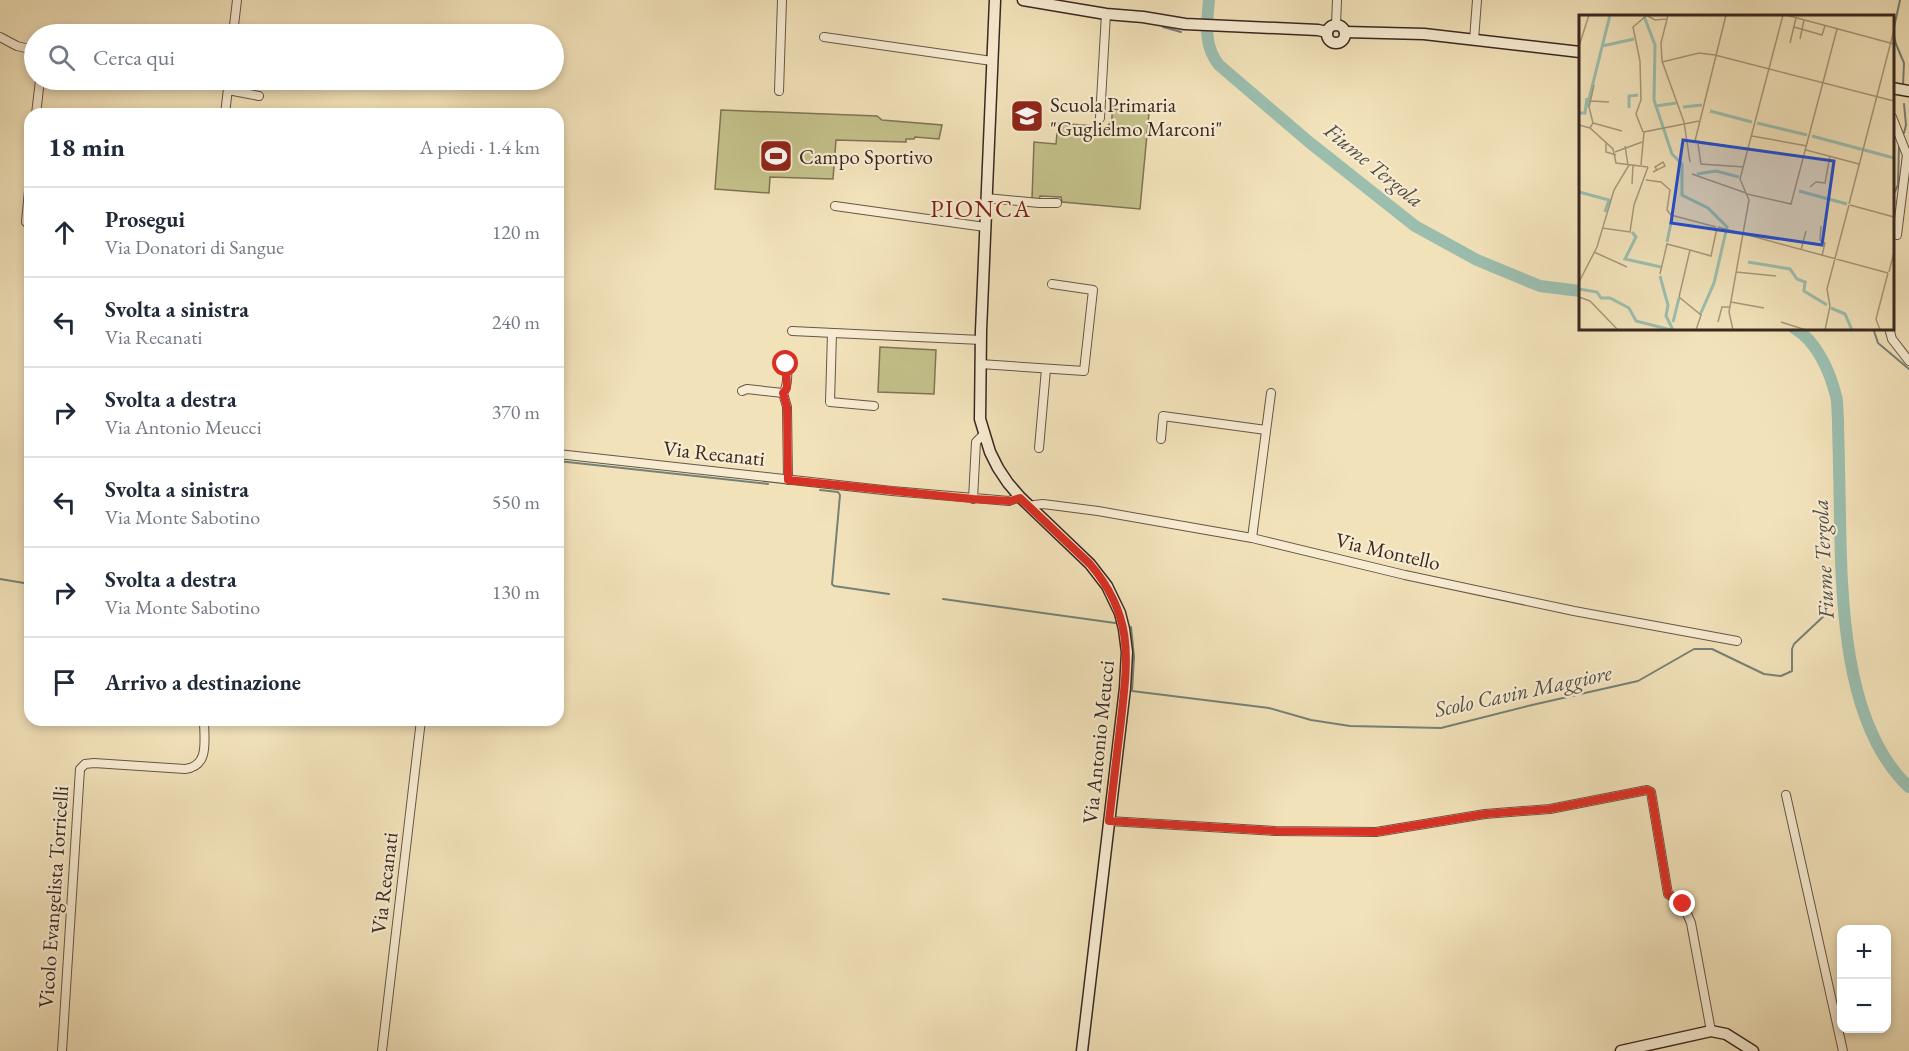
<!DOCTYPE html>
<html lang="it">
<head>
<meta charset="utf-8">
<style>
  body { margin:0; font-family:"EB Garamond",serif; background:#f2f2f3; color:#1f2937 }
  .controls { position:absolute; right:18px; bottom:18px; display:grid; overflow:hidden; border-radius:12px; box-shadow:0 3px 9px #0003 }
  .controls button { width:54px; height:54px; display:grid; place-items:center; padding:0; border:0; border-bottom:2px solid #e0e1e3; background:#fff; color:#1f2937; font:30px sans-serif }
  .stop { position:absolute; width:18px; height:18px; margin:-14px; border:4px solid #d93025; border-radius:50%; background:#fff }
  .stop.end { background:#d93025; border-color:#fff; box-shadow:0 2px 6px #0008 }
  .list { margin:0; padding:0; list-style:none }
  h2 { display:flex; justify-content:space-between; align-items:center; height:78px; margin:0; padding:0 24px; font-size:26px }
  h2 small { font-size:20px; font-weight:400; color:#747a83 }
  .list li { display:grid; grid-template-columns:39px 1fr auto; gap:18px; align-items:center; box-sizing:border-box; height:90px; padding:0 24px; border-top:2px solid #e0e1e3 }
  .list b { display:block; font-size:22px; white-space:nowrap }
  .list p { margin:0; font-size:20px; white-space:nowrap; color:#747a83 }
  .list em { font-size:20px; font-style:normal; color:#747a83 }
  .icon { flex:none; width:33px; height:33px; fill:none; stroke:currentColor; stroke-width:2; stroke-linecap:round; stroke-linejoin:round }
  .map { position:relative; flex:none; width:1909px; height:1051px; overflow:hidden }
  .search { position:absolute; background:#fff; box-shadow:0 3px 9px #0003; left:24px; top:24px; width:540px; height:66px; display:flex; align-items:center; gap:15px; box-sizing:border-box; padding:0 21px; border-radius:33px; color:#747a83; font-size:22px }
  .panel { position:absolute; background:#fff; box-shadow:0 3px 9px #0003; left:24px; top:108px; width:540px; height:618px; border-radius:18px }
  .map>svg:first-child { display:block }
  .green { fill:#c3c08a; stroke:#7e7455; stroke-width:1.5 }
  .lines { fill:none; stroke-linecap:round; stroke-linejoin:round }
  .stream { stroke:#748276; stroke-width:2 }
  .river { stroke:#9bbeaf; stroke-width:12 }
  .street-casing { stroke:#675646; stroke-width:10 }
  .secondary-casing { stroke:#392820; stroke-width:13 }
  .street { stroke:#f7ecd2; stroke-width:8 }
  .secondary { stroke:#f7ecd2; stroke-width:10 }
  .route { stroke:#d93025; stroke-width:8 }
  .labels { text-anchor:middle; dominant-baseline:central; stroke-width:4.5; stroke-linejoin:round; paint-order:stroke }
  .poi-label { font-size:21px; fill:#392820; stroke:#f7ecd2; text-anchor:start }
  .street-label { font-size:21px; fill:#392820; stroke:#f7ecd2 }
  .water-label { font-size:22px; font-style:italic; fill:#524e44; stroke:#f7ecd2 }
  .quarter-label { font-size:24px; letter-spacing:1.5px; fill:#7a1f14; stroke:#f7ecd2 }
  .inset-river { fill:none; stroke:#9bbeaf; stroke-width:3 }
  .inset-road { fill:none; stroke:#a8987c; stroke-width:1.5 }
  .view { fill:#1d4ed8; fill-opacity:0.15; stroke:#1d4ed8; stroke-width:3 }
  .inset-edge { fill:none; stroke:#392820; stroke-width:3 }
</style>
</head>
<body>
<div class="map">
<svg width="1909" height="1051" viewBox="0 0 1909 1051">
  <rect width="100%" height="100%" fill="#f2e2ba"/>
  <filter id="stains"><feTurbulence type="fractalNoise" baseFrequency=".00333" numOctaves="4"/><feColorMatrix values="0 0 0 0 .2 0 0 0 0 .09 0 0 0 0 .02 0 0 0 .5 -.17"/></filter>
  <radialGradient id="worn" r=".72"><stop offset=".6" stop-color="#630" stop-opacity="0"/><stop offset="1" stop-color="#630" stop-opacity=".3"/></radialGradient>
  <g class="green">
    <path d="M1112 109 1149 113 1140 209 1062 202 1061 197 1040 196 1039 200 1032 199 1034 142 1056 144 1058 123 1107 127 1112 120Z"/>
    <path d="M721 110 877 116 882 120 942 125 939 139 915 137 914 139H906V142L836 140 833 179 770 177 769 193 715 189Z"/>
    <path d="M880 347 936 350 934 394 878 392Z"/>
  </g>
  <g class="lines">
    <g class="stream">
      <path d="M1900 0 1893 32 1896 44 1904 63 1903 85"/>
      <path d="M1163 27 1181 32"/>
      <path d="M1203 34 1207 33"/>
      <path d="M1904 133 1906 125 1904 104"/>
      <path d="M1892 198 1898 185 1899 144"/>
      <path d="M1873 328 1878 343 1909 369"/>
      <path d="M558 461 768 484"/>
      <path d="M820 490 838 492 840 495 832 584 834 586 889 594"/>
      <path d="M0 579 30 584"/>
      <path d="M943 599 1115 623"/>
      <path d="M1840 610 1844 609"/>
      <path d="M1131 627 1134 657 1132 691 1269 708 1311 720 1350 726 1441 728 1532 705 1638 681 1694 649H1712L1764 674 1781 676 1792 671V649L1794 644 1826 614"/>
    </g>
    <g class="river">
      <path d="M1209 0C1207 23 1203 45 1219 65L1309 142 1415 226 1477 260 1540 286 1580 291"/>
      <path d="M1794 328C1817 341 1830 372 1836 396 1838 403 1837 412 1838 419 1838 436 1839 453 1839 469 1842 565 1834 717 1909 787"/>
    </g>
    <defs>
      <g id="street">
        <path d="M1336 25 1337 0"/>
        <path d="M233 34 237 0"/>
        <path d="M0 37 17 46 34 50"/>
        <path d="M824 37 992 61"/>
        <path d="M1474 40 1477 0"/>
        <path d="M228 90 259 96"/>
        <path d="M779 91 782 0"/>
        <path d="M36 114 40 80"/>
        <path d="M225 114 229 80"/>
        <path d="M1892 117 1907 155 1897 235"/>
        <path d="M1100 118 1106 14"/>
        <path d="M30 180 26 222 30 226"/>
        <path d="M986 198 1039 203H1057"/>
        <path d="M835 206 985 227"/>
        <path d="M1889 328 1892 339 1909 361"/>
        <path d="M792 331 981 340"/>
        <path d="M832 333 830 402 874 406"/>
        <path d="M784 357C788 367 789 384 783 393L787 407 788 480"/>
        <path d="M980 364 1084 371 1093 290 1052 284"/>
        <path d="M742 391 747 389 783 393"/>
        <path d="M1161 439 1163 416 1266 430"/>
        <path d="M1039 448 1046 369"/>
        <path d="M558 454 892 491 1009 501 1020 497"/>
        <path d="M973 499 976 442 984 434"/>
        <path d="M1031 508 1034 505 1043 504 1098 511 1252 538 1405 575 1574 611 1737 641"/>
        <path d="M1252 538 1271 393"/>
        <path d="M1786 795 1843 1051"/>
        <path d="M1109 821 1275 831 1376 832 1485 814 1550 809 1647 790 1651 792 1668 894 1683 904 1691 923 1711 1031"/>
        <path d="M62 1051 80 769 85 764 94 763 185 769C210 766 204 740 204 720"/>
        <path d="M382 1051 421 720"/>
      </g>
      <g id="secondary">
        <path d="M995 0 981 331 980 419 990 452 998 468 1008 483 1020 497 1090 564 1107 586 1120 613 1124 629 1127 652 1125 688 1082 1051"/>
        <path d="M1023 0 1106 14 1143 17 1185 24 1318 30 1327 32"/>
        <circle cx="1336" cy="34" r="9"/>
        <path d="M1345 32 1424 34 1580 52"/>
        <path d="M1892 88 1909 91"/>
        <path d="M1621 1051 1711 1031 1726 1034 1753 1051"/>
      </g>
    </defs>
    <use href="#street" class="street-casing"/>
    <use href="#secondary" class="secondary-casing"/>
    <use href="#street" class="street"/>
    <use href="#secondary" class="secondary"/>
  </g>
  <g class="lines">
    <path class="route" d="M786 364 787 388 783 393 787 407 788 480 973 499 1010 501 1020 498 1090 564C1134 616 1128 657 1121 720 1117 754 1113 787 1109 821L1275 831 1376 832 1485 814 1550 809 1647 790 1651 792 1668 894 1683 904"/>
  </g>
  <defs>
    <symbol id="school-square" viewBox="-11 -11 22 22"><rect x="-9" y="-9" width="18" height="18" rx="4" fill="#8f2418" stroke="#f7ecd2"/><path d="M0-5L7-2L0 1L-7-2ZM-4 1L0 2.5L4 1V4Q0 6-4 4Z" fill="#fff"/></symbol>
    <symbol id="stadium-square" viewBox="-11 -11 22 22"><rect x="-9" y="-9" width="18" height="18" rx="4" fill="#8f2418" stroke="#f7ecd2"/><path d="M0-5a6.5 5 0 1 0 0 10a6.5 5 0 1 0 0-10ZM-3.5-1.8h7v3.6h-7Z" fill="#fff"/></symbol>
  </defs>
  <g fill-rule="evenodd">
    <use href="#school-square" x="1008" y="97" width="38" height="38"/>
    <use href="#stadium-square" x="757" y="137" width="38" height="38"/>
  </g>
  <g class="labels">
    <g class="poi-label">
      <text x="1050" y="104">Scuola Primaria<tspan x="1050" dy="24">"Guglielmo Marconi"</tspan></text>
      <text x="799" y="156">Campo Sportivo</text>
    </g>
    <g class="street-label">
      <text transform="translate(714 453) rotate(6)">Via Recanati</text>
      <text transform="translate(1388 551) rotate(13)">Via Montello</text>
      <text transform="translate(1098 742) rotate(-84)">Via Antonio Meucci</text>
      <text transform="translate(384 883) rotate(-83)">Via Recanati</text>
      <text transform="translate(53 897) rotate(-86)">Vicolo Evangelista Torricelli</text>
    </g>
    <g class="water-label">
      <text transform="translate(1374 165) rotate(39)">Fiume Tergola</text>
      <text transform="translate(1823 559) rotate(-93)">Fiume Tergola</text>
      <text transform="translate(1523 691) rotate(-12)">Scolo Cavin Maggiore</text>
    </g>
    <g class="quarter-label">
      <text x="981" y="208">PIONCA</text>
    </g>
  </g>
  <g transform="translate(1579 15)">
    <rect width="315" height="315" fill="#f2e2ba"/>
    <path class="inset-river" d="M65 1 76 30 75 85 93 139 103 149V180L129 193 148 212 135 268 121 300M23 31 55 24M77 91 97 88M8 92 31 0M104 92 123 90M50 93V81L59 80M131 96 173 107M0 98H6L8 83M178 108 228 120M233 121 315 143M118 159 137 156 160 162M220 176 268 189M0 177 30 185 26 197M53 217 57 222 46 244 82 252M88 227 93 203M169 247 211 254 218 264 226 267 225 276 248 290M81 261 89 290 87 301 94 315M0 274 18 277 22 283H31L50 293 57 306 92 315M252 293 266 299 273 315M94 307 100 283"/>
    <path class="inset-road" d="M67 0 76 5 88 4M89 0 82 28 83 46 105 107M147 0 116 126 169 134M207 0 315 29M215 12 243 20 246 11M221 24 225 5M211 28 217 3M0 31 10 0M83 47 120 38 136 40 315 86M11 86 30 87M105 107 111 147M14 108 43 116M0 110 11 113 34 134 37 148 69 152M11 113 14 108 10 92 15 70M64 117 57 99 62 85 61 46 54 12 67 1M173 121 228 131M27 127V137L37 140M119 129 122 149 165 152M46 131 49 150M227 135 280 149M36 137 63 127M62 150 65 117 120 106M74 157 86 151 84 147 76 152 78 155M113 159 167 178M67 165 82 167 91 175 88 195 92 200 137 212M53 169 54 150M231 172 237 167 246 168 251 141M168 179 212 189 258 14M270 189 315 15M271 190 315 202M242 211 241 225 246 228 243 241M139 212 309 258M23 213 51 217 55 190 69 152M111 235 132 241 138 213M222 235 227 216M15 237 48 252M157 257 197 261M310 257 315 237M81 259 88 229 111 235 100 282 122 300 117 315M0 267 18 232 35 175 50 150M0 282 11 286 39 315M152 287 185 293M139 307 143 292H151M202 307 227 315M154 315 150 297 170 185 161 164 204 0M246 315 251 291 248 274 270 190M301 315 297 304 309 258"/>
    <path class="view" d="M104 125 255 146 243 230 92 208Z"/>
    <rect width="315" height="315" class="inset-edge"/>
  </g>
  <rect width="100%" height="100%" filter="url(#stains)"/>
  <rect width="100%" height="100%" fill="url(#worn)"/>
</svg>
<div class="controls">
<button>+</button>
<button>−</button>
</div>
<div class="stop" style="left:786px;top:364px"></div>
<div class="stop end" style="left:1683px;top:904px"></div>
<div class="search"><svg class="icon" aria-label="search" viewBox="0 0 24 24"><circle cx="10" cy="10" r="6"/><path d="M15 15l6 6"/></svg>Cerca qui</div>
<section class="panel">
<h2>18 min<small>A piedi · 1.4 km</small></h2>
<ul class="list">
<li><svg class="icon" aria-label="ahead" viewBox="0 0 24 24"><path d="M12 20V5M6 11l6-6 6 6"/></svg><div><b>Prosegui</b><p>Via Donatori di Sangue</p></div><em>120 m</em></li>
<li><svg class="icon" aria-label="left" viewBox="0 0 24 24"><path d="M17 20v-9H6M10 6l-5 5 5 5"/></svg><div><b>Svolta a sinistra</b><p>Via Recanati</p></div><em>240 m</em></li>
<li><svg class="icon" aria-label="right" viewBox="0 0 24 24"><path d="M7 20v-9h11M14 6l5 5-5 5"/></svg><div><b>Svolta a destra</b><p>Via Antonio Meucci</p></div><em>370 m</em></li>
<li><svg class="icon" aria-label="left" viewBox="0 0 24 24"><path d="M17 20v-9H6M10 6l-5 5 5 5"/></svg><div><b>Svolta a sinistra</b><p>Via Monte Sabotino</p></div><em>550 m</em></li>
<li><svg class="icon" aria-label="right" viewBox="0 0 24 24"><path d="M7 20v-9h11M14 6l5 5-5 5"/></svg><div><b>Svolta a destra</b><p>Via Monte Sabotino</p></div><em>130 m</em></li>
<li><svg class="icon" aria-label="arrive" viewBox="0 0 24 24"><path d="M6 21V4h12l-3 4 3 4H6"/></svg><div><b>Arrivo a destinazione</b></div></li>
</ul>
</section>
</div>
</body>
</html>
